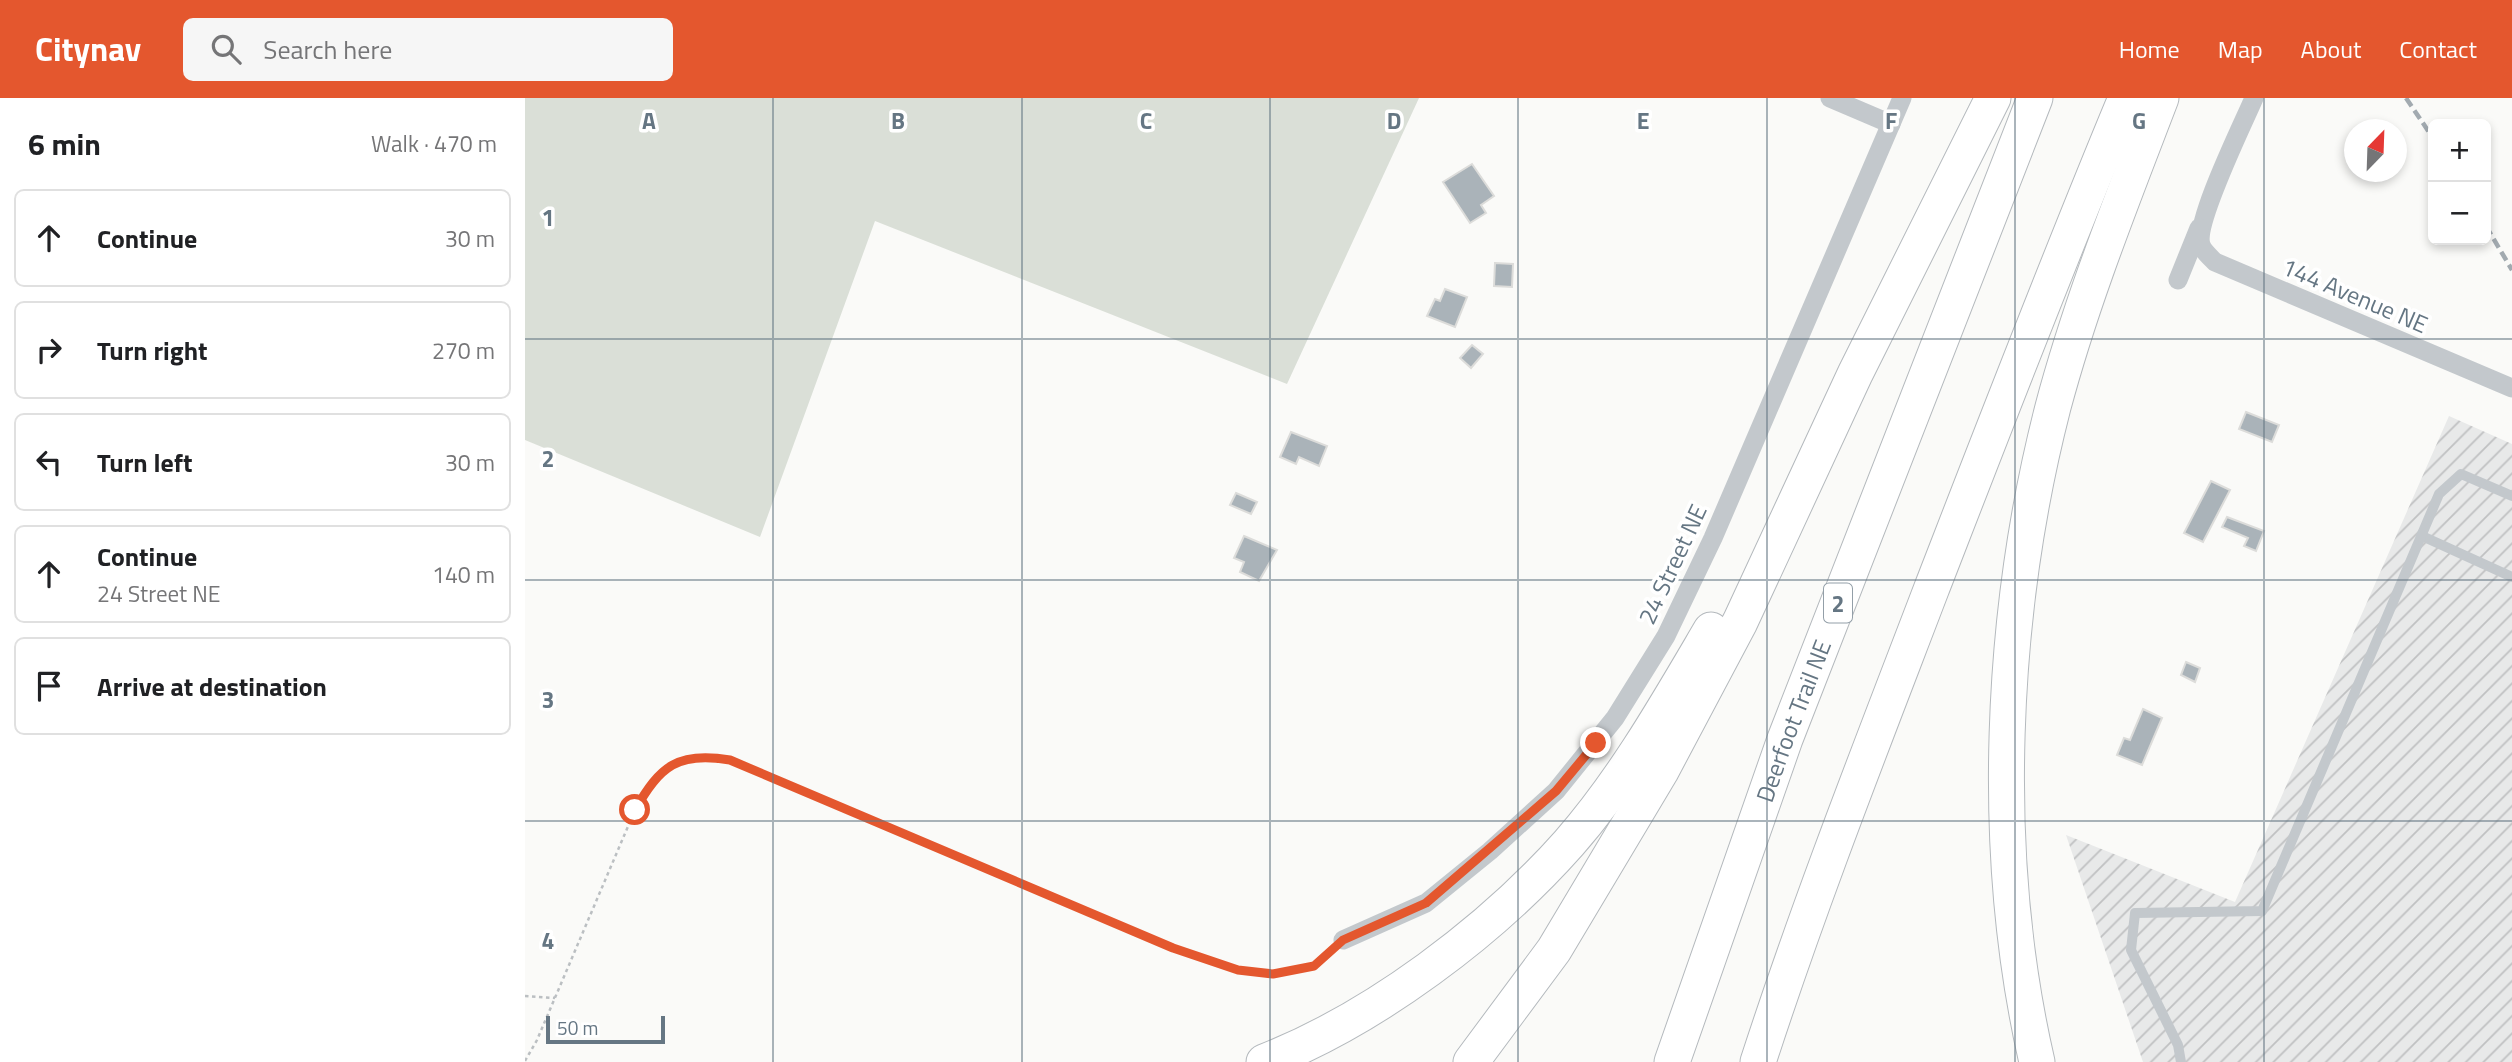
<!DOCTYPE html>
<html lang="en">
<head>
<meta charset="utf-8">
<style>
  body { margin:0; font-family:"Titillium Web",sans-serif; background:#f6f6f6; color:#202124 }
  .controls { position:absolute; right:21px; top:21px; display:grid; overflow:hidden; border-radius:10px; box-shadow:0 4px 10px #0003 }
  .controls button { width:63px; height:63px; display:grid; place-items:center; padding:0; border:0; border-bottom:2px solid #e0e0e0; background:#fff; color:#202124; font:35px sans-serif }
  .compass { position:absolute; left:1819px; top:21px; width:63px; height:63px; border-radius:50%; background:#fff; box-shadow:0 4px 10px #0003; rotate:23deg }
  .scale { position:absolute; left:21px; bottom:18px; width:119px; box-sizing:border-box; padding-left:7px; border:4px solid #657683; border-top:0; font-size:19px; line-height:24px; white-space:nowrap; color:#657683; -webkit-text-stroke:5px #fff; paint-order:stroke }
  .stop { position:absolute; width:21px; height:21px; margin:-16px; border:5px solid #e4572e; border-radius:50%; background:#fff }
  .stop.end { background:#e4572e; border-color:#fff; box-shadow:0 2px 7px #0008 }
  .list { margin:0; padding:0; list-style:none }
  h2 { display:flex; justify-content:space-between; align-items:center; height:91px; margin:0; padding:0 28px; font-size:30px }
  h2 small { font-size:23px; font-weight:400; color:#757577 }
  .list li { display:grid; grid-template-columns:46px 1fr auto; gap:21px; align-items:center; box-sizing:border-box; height:98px; margin:0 14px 14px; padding:0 14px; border:2px solid #e0e0e0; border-radius:10px }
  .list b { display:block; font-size:26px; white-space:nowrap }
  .list p { margin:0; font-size:23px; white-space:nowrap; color:#757577 }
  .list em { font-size:23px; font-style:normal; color:#757577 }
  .icon { flex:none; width:38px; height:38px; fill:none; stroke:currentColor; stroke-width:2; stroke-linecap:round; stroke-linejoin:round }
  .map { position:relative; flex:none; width:1987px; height:964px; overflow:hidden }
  header { display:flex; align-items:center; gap:42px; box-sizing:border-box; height:98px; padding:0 35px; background:#e4572e; color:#fff }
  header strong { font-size:33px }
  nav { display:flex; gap:38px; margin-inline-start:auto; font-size:24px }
  .search { width:490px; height:63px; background:#f6f6f6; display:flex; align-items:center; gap:18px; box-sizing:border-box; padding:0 24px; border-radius:10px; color:#757577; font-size:26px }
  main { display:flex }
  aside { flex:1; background:#fff }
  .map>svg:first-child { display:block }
  .industrial { fill:url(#industrial-furrows) }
  .green { fill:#dadfd7 }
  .building { fill:#aab3b9; stroke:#dcdcda; stroke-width:2 }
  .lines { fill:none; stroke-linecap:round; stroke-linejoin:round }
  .motorway-casing { stroke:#b4b9bd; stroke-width:37 }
  .path { stroke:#bbbfc2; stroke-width:2.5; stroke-dasharray:3.5 3.5; stroke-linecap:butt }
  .service { stroke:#c3c8cc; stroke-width:10 }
  .minor { stroke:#c3c8cc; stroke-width:19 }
  .motorway { stroke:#fff; stroke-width:35 }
  .rail { stroke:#a2aab0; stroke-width:4.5; stroke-dasharray:10 5; stroke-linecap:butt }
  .route { stroke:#e4572e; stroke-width:9 }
  .grid { fill:none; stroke:#657683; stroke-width:2; stroke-opacity:0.55 }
  .labels { text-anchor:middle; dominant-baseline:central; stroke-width:7; stroke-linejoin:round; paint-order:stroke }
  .shield { fill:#fff; stroke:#939fa8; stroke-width:2 }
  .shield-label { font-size:23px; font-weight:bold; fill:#657683 }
  .street-label { font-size:24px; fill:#657683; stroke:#fff }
  .grid-label { font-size:23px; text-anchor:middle; font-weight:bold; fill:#657683; stroke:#fff; stroke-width:7; stroke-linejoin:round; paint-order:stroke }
</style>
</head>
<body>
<header>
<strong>Citynav</strong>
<div class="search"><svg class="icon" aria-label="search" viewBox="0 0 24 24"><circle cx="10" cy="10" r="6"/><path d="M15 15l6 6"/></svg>Search here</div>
<nav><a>Home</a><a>Map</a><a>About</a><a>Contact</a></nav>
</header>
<main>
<aside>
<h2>6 min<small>Walk · 470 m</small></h2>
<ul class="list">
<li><svg class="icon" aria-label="ahead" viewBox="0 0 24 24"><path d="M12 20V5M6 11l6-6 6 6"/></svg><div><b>Continue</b></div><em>30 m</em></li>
<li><svg class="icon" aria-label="right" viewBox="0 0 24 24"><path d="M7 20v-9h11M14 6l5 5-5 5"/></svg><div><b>Turn right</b></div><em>270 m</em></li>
<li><svg class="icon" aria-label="left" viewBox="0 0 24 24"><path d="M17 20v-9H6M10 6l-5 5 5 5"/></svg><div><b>Turn left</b></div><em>30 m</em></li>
<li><svg class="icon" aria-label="ahead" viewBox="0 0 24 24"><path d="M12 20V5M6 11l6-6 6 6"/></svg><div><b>Continue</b><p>24 Street NE</p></div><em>140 m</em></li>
<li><svg class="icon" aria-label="arrive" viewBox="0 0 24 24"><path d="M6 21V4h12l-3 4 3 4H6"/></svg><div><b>Arrive at destination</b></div></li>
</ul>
</aside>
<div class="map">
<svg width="1987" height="964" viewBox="0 0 1987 964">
  <defs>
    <pattern id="industrial-furrows" width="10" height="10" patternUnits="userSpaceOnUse" patternTransform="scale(1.75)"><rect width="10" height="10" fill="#e8e9e9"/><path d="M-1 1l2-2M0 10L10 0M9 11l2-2" fill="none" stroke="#c0c1c2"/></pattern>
  </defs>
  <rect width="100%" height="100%" fill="#fafaf8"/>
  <path class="industrial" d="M1924 318 1987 346V964H1618L1541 737 1710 804Z"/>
  <path class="green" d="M0 0H894L762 286 350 123 235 439 0 342Z"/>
  <g class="building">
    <path d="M947 66 969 98 956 107 961 115 945 125 918 84Z"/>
    <path d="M970 165 988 166 987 189 969 188Z"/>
    <path d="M920 191 942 199 930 229 902 218 910 201 915 203Z"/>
    <path d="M947 247 958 256 946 270 935 260Z"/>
    <path d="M1721 314 1754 327 1747 344 1714 331Z"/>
    <path d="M766 334 802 348 794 368 774 359 771 366 755 359Z"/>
    <path d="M1686 383 1705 392 1678 444 1659 435Z"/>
    <path d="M711 395 732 404 726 416 705 407Z"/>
    <path d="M1702 419 1739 433 1731 453 1719 448 1723 440 1697 429Z"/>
    <path d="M719 438 752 452 734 483 715 474 719 464 709 460Z"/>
    <path d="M1661 564 1675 570 1670 584 1656 577Z"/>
    <path d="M1618 611 1637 620 1617 667 1592 657 1599 640 1605 642Z"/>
  </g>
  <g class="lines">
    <defs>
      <g id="motorway">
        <path d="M739 964C849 921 966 833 1044 745 1100 681 1143 605 1186 532"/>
        <path d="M946 964 1029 852 1136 673 1215 524 1330 276 1468 0"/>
        <path id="s1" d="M1147 964 1260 641 1510 0"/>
        <path d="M1233 964C1285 804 1346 649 1406 492 1470 327 1533 163 1601 0"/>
        <path d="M1512 964C1464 756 1475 515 1528 309 1556 204 1597 102 1636 0"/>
      </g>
    </defs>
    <use href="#motorway" class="motorway-casing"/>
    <g class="path">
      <path d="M0 898 30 900"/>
      <path d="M0 963 12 942 110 712 123 688 149 664 185 659 205 662 695 868C730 876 779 884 807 855"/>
    </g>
    <g class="service">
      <path d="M1897 438 1987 479"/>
      <path d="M1656 964 1653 947 1606 852 1610 815 1737 813 1914 396 1936 376 1987 398"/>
    </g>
    <g class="minor">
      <path d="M1305 0 1366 26"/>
      <path d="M1729 0C1718 26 1669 125 1676 147 1678 153 1685 159 1690 164L1987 290"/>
      <path d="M1653 182 1674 130"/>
      <path d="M818 842 901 805 965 753 1031 693 1090 620 1141 538 1188 440 1377 0"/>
    </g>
    <use href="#motorway" class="motorway"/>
    <g class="rail">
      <path d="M1881 0 1908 40"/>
      <path d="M1961 128 1987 172"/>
    </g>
  </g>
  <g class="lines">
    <path class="route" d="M110 712C135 668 153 653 205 662L648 850 713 872 748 876 789 868 818 842 901 805 1031 693 1071 645"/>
  </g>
  <path class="grid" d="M248 0V964M497 0V964M745 0V964M993 0V964M1242 0V964M1490 0V964M1739 0V964M0 241H1987M0 482H1987M0 723H1987"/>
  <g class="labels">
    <rect class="shield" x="1299" y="485.5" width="28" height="39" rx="5"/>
    <g class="shield-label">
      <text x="1313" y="505">2</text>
    </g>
    <g class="street-label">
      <text transform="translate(1830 197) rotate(23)">144 Avenue NE</text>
      <text transform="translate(1147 466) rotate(-65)">24 Street NE</text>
      <text stroke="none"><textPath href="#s1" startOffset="362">Deerfoot Trail NE</textPath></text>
    </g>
  </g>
  <g class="grid-label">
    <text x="124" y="31">A</text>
    <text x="373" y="31">B</text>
    <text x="621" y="31">C</text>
    <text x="869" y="31">D</text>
    <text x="1118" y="31">E</text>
    <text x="1366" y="31">F</text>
    <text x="1614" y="31">G</text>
    <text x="23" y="128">1</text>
    <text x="23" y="369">2</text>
    <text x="23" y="610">3</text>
    <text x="23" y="851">4</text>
  </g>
</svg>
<div class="controls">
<button>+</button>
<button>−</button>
</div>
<svg class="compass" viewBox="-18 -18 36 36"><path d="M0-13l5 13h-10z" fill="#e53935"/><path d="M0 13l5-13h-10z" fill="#757577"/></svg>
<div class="scale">50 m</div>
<div class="stop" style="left:110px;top:712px"></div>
<div class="stop end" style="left:1071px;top:645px"></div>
</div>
</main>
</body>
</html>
